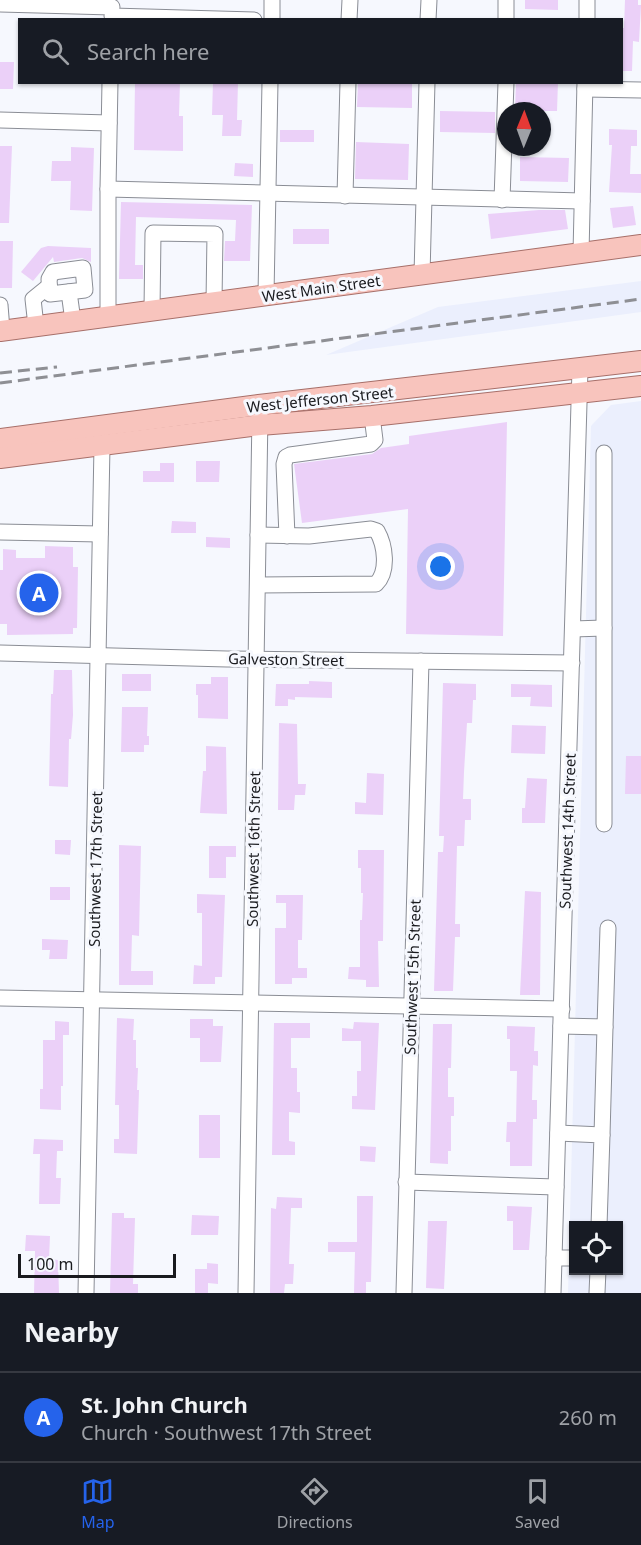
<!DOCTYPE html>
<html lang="en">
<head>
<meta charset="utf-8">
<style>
  body { margin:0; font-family:"Noto Sans",sans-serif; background:#242831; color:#f1f3f6 }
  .controls { position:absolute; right:18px; bottom:18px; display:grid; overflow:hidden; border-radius:0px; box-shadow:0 2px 4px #0004 }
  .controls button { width:54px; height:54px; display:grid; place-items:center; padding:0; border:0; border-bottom:2px solid #363941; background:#171b24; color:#f1f3f6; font:30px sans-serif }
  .compass { position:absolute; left:497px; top:102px; width:54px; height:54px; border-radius:50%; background:#171b24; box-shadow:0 2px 4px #0004; rotate:1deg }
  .scale { position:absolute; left:18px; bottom:15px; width:158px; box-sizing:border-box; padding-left:6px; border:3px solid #191a1e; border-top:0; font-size:16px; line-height:21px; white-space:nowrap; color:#191a1e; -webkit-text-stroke:4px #f6f8fe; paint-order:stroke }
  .you { position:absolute; left:441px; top:567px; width:21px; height:21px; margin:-15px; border:4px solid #fff; border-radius:50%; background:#1a73e8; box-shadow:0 0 0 9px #1a73e833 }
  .badge { display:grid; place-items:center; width:39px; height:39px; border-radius:50%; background:#2563eb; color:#fff; font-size:20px; font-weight:700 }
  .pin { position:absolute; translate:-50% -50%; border:3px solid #fff; box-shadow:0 2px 6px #0006 }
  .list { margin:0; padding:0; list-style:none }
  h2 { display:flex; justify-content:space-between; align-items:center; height:78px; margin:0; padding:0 24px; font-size:26px }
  h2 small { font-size:20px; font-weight:400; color:#9ea1a6 }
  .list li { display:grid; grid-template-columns:39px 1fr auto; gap:18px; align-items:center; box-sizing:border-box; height:90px; padding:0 24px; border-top:2px solid #363941 }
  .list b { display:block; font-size:22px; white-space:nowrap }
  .list p { margin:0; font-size:20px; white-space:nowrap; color:#9ea1a6 }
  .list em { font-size:20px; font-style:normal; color:#9ea1a6 }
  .icon { flex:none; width:33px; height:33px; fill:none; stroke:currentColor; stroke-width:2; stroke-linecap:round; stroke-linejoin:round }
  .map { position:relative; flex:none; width:641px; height:1293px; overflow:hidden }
  .search { position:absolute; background:#171b24; box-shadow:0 2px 4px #0004; left:18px; right:18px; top:18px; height:66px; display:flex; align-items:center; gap:15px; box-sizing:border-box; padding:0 21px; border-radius:0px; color:#9ea1a6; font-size:22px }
  .sheet { height:168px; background:#171b24 }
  nav { display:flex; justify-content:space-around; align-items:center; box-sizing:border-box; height:84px; border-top:2px solid #363941; background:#171b24; font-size:16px; color:#9ea1a6 }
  nav a { display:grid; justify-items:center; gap:3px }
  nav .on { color:#2563eb }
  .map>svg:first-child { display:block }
  .built { fill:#ebeffd; fill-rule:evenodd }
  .building { fill:#ebd0f8 }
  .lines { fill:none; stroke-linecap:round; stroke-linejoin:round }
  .minor-casing { stroke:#8a8d95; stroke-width:17 }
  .major-casing { stroke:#a76f69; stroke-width:22 }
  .minor { stroke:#fff; stroke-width:15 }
  .major { stroke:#f8c4bd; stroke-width:20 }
  .rail { stroke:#8e8f94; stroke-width:3; stroke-dasharray:12 6; stroke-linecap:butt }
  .labels { text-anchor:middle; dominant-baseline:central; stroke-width:6; stroke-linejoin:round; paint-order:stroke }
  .street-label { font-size:15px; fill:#191a1e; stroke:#f6f8fe }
</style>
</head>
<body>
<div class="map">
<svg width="641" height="1293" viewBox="0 0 641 1293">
  <rect width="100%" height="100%" fill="#f6f8fe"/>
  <g class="built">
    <path d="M641 281V312L326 355 438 307Z"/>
    <path d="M641 401V1293H568L591 426 611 405ZM574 1226H618V1270H574Z"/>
  </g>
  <g class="building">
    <path d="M525 0H558V10L525 9Z"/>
    <path d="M625 0H638V5H641L639 42 633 41 632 71H621V28H624Z"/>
    <path d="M0 62H14L13 89H0Z"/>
    <path d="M135 82H180L179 116H183V151L134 150Z"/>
    <path d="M213 82H238L237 120H242L241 136H222L223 115H212Z"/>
    <path d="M358 82H412V108L357 107Z"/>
    <path d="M516 82H558L557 111H515Z"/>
    <path d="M440 111 495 112V133L440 132Z"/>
    <path d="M609 129 637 130V146H631L630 174H641V193L609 192 612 145H609Z"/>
    <rect x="280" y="130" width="34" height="12"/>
    <path d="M356 142 409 144 408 180 355 179Z"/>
    <path d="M0 146H12L9 223H0Z"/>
    <path d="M71 147 94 148 92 211 70 210 71 181H51L52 161H71Z"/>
    <path d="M520 157 569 158 568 182 520 181Z"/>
    <path d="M235 163 253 164V177L234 176Z"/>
    <path d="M121 202 252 205 250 261H224L225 241H235L236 220 136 217 135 265H143V279H119Z"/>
    <path d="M633 206 636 225 613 228 610 208Z"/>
    <path d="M539 210H565L568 229 491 239 488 214Z"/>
    <rect x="293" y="229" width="36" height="15"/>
    <path d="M0 241H13L12 288H0Z"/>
    <path d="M48 246 91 248V262L82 258 54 262 53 257 33 281 21 272 41 248Z"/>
    <path d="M507 422 503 636 406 634 408 509 302 523 294 464 372 454 381 448 409 444V436Z"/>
    <path d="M196 461H220L219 482H196Z"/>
    <path d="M160 463H174V482H143V471H160Z"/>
    <path d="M172 521 196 522V533H171Z"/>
    <path d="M206 537 230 538V548L206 547Z"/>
    <path d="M45 546 73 547V567H78L77 628H73V634L7 635V624H0V570H3V549L16 550V558H45Z"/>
    <path d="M54 670H72L73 715 71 739H69L68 787 49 786 51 694H53Z"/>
    <rect x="122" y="674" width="29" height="17"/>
    <path d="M211 677H228V719L198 718V695H196V684H211Z"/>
    <path d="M309 681 332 682V698L295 697V700L288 699V706H275L276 684H309Z"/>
    <path d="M443 683 476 684V700H473L472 723H467L464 772 463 799H471V820H465L464 846H457L455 924H460V937H455L453 991H434L438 852H443L444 836H439Z"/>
    <path d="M511 684 552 685V707L530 706 531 697H511Z"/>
    <path d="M122 707H148L147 736H149V745H144V752H121Z"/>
    <path d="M279 723 297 724 298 784H306L305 795H295L294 810H278Z"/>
    <path d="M512 725 546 726 545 754 511 753Z"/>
    <path d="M206 746 226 747 227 814 200 813 203 771H206Z"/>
    <path d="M626 756H641V794H625Z"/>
    <path d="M367 773 384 774 383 815 355 814V802L366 803Z"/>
    <path d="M527 778 547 779 545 823H522V808H525Z"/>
    <path d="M55 840H71L70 855 55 854Z"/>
    <path d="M119 845 141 846 139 936 132 935 131 971H153V985H119Z"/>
    <path d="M209 846H236V857H226V878H209Z"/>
    <path d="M358 850H384L383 941H378L379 987H366V980L348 979 349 967H360V920H362L363 893H361V868H358Z"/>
    <rect x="50" y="887" width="20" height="13"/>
    <path d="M525 891 541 892 540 995H520Z"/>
    <path d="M197 894 225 895 222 977H215V984H193L194 965 202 966V913H197Z"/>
    <path d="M276 895H303L302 940H298V968H307V978H292V984H275V928H286V903H276Z"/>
    <path d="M42 939 68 940 67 959H49L50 950H42Z"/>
    <path d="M117 1018 134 1019 133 1040H136V1068H138L137 1090H139L137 1154 114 1153V1139H119V1105H115Z"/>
    <path d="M190 1019H213V1026H223L221 1062H200V1038H190Z"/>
    <path d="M55 1021 69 1022V1035H63V1086H61V1110L40 1109V1089H43V1040H55Z"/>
    <path d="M354 1022 379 1023 375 1110 352 1109V1096H357V1071H361V1041H342V1028L353 1029Z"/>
    <path d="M274 1023H310V1038H291V1068H297V1092H300V1113L289 1112V1141L295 1142V1155H272Z"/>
    <path d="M433 1024H452L451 1068H448V1097H454V1116H451V1151H448V1164L430 1163Z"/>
    <path d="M507 1026 535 1027 534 1051H538V1066L533 1065 532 1100H537V1119H533L532 1166H510V1142H506L507 1122H516L517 1071H510V1039H507Z"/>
    <rect x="199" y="1115" width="21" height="43"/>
    <path d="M34 1139 63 1140V1151H57L56 1178H61L60 1204H39L40 1154H33Z"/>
    <path d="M360 1146 376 1147 375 1162 360 1161Z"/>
    <path d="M357 1196H373L371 1282H366V1293H354L355 1252H328V1242H357Z"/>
    <path d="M277 1197 302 1198V1208H291L289 1264H294L293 1284H285L284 1293H270L271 1208 276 1209Z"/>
    <path d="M507 1206 532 1207 529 1250H513V1221H507Z"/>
    <path d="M112 1213H124V1218H135L133 1284H138V1293H110Z"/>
    <path d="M192 1215 219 1216 218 1235H191Z"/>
    <path d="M428 1221H447L444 1289 426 1288Z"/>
    <path d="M26 1235 50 1236 49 1259 58 1260 59 1293H34L35 1251H25Z"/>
    <path d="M207 1263 218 1264V1284L208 1283V1293H195V1269H207Z"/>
  </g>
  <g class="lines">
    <defs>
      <g id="minor">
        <path d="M0 4 112 7"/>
        <path d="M112 16 254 20"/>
        <path d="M272 20V0"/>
        <path d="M349 20 350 0"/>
        <path d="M428 20 429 0"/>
        <path d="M506 20V0"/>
        <path d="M587 20V0"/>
        <path d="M585 89 641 90"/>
        <path d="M0 120 109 123"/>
        <path d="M108 189 582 201"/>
        <path d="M345 196 348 82"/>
        <path d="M502 200 506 82"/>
        <path d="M581 253 585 82"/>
        <path d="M83 268 85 290 50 294 49 279 53 272Z"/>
        <path d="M422 275 427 82"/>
        <path d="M69 292 73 321"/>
        <path d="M266 295 270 82"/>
        <path d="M0 305 2 330"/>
        <path d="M152 310 153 233 215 234 214 302"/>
        <path d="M108 316V189L110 82"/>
        <path d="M36 326 33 299 49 286"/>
        <path d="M604 453V824"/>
        <path d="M0 532 100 534"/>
        <path d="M287 536 284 464 286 457 290 455 371 444 375 440 372 416"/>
        <path d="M258 585 376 584C389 571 385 545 377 531L371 529 309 536 258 535"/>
        <path d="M573 629 604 628"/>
        <path d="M0 653 227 659 572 663"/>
        <path d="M0 998 562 1009"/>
        <path d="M561 1026 605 1027 608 928"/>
        <path d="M558 1133 602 1135 599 1226"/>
        <path d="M602 1135 605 1027"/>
        <path d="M406 1182 556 1187"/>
        <path d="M554 1258H574"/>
        <path d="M86 1293 102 446"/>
        <path d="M246 1293 260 414"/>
        <path d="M404 1293 421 661"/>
        <path d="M553 1293 580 369"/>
        <path d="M597 1293 598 1270"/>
      </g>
      <g id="major">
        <path d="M0 331 641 245"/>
        <path d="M0 439 259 405 641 361"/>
        <path d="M0 458 260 425 372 416 641 386"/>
      </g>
    </defs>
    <use href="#minor" class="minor-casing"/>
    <use href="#major" class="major-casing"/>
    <use href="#minor" class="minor"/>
    <use href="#major" class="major"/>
    <g class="rail">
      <path d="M0 373 57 367"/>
      <path d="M0 383 641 299"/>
    </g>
  </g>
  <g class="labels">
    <g class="street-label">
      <text transform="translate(321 288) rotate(-8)">West Main Street</text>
      <text transform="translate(320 399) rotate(-6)">West Jefferson Street</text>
      <text transform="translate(286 659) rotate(1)">Galveston Street</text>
      <text transform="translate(567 831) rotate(-88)">Southwest 14th Street</text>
      <text transform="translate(253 849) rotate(-89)">Southwest 16th Street</text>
      <text transform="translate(95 869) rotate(-89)">Southwest 17th Street</text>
      <text transform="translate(412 977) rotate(-88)">Southwest 15th Street</text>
    </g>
  </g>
</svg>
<div class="controls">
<button><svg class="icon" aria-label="locate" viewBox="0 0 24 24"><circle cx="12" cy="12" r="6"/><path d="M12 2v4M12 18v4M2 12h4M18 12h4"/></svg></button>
</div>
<svg class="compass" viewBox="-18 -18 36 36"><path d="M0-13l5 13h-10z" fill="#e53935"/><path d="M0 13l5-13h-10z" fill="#9ea1a6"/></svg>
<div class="scale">100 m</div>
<div class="you"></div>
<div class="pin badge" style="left:39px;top:593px">A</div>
<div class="search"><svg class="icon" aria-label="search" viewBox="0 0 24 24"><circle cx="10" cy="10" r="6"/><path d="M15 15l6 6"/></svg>Search here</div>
</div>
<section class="sheet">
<h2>Nearby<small></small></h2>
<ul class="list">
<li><span class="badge">A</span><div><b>St. John Church</b><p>Church · Southwest 17th Street</p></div><em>260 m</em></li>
</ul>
</section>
<nav>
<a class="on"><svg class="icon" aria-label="map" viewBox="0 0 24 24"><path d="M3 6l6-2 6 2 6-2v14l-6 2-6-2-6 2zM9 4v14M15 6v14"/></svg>Map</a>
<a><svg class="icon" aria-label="directions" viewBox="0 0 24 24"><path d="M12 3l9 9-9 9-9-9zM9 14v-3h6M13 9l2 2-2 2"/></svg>Directions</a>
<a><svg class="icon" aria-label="saved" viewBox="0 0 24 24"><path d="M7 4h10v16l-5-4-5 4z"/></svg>Saved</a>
</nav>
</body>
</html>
